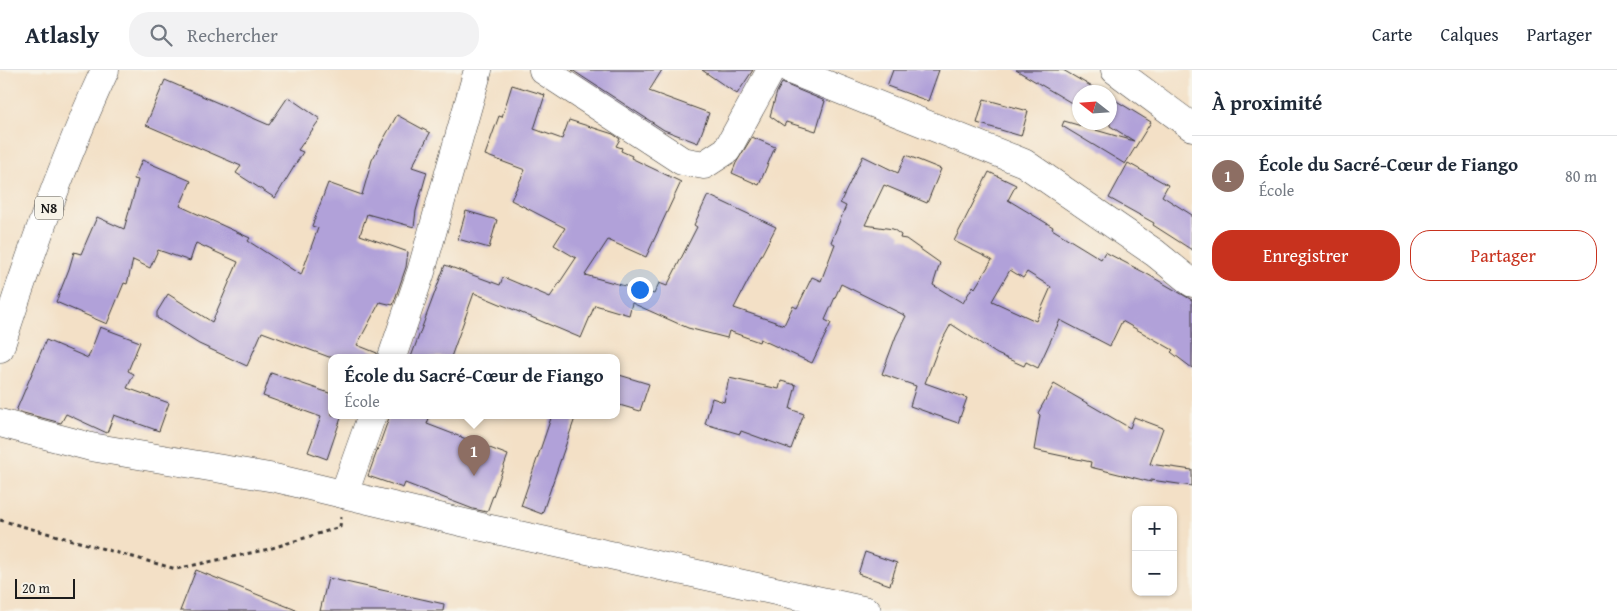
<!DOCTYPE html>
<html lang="fr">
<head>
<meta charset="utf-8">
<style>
  body { margin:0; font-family:"Gentium Book Plus",serif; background:#f2f2f3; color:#1f2937 }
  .controls { position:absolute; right:15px; bottom:15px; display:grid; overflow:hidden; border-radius:10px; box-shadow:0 1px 4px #0004 }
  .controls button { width:45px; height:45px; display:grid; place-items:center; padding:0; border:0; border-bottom:1px solid #e0e1e3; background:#fff; color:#1f2937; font:25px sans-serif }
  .compass { position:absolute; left:1072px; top:15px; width:45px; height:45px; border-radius:50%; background:#fff; box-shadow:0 1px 4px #0004; rotate:287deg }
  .scale { position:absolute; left:15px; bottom:12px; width:60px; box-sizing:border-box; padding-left:5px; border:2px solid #1c1c1c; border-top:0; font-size:14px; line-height:18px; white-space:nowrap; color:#1c1c1c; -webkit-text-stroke:4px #f7f3e8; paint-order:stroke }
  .you { position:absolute; left:639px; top:219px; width:18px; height:18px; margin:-12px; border:4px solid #fff; border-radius:50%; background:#1a73e8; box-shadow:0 0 0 8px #1a73e833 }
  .badge { display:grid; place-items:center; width:32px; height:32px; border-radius:50%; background:#c8321e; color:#fff; font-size:16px; font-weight:700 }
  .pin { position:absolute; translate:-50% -41px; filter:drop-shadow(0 1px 2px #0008) }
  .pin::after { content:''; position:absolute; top:26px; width:18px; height:15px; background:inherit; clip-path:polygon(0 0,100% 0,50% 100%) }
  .popup { position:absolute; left:328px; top:284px; width:292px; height:65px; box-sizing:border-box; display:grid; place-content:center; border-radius:10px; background:#fff; filter:drop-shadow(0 1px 4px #0005); font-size:16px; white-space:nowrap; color:#747a83 }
  .popup b { font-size:19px; color:#1f2937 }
  .popup::after { content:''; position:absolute; left:50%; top:100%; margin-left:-10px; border:10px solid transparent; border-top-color:#fff }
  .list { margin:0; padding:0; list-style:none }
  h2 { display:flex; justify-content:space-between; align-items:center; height:65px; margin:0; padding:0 20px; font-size:21px }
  h2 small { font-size:16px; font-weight:400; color:#747a83 }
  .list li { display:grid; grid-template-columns:32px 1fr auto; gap:15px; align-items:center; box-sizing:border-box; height:80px; padding:0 20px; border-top:1px solid #e0e1e3 }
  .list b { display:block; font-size:19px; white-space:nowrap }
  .list p { margin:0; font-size:16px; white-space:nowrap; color:#747a83 }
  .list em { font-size:16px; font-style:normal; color:#747a83 }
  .actions { display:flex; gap:10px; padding:15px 20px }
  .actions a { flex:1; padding:11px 0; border:1px solid #c8321e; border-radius:20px; text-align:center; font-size:18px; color:#c8321e }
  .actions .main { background:#c8321e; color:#fff }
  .icon { flex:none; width:28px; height:28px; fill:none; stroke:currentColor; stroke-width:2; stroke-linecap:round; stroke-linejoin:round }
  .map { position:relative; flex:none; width:1192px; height:541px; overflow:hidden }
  header { display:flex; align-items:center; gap:30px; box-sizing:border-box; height:70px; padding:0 25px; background:#fff; border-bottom:1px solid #e0e1e3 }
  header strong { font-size:24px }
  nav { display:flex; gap:28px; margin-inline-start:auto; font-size:18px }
  .search { width:350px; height:45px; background:#f2f2f3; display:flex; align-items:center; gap:12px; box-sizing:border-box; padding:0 18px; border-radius:20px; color:#747a83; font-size:19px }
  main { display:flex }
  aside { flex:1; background:#fff }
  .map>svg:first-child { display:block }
  .building { fill:#b1a1d9; fill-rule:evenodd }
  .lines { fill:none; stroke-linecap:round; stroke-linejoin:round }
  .minor-casing { stroke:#3c3936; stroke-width:29 }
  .highway-casing { stroke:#3c3936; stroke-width:29 }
  .path { stroke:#3c3936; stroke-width:3; stroke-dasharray:4 4; stroke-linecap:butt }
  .minor { stroke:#fff; stroke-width:28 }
  .highway { stroke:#fff; stroke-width:28 }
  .labels { text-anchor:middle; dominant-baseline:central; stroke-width:5; stroke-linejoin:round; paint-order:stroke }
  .shield { fill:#f7f3e8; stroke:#5e5c59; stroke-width:1 }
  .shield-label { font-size:14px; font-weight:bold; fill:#1c1c1c }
</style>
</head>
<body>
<header>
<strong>Atlasly</strong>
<div class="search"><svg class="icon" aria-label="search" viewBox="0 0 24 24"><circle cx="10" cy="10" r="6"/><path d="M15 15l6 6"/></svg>Rechercher</div>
<nav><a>Carte</a><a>Calques</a><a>Partager</a></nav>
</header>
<main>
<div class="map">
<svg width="1192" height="541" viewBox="0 0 1192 541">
  <rect width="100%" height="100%" fill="#f7f3e8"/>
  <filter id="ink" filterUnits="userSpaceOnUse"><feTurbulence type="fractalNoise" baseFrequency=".02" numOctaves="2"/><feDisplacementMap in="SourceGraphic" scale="10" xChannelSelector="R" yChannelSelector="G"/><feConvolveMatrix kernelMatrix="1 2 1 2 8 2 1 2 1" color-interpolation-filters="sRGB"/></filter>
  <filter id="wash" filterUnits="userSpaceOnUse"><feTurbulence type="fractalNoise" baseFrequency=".0096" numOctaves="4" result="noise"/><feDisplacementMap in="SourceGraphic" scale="20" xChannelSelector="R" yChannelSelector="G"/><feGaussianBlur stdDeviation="1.12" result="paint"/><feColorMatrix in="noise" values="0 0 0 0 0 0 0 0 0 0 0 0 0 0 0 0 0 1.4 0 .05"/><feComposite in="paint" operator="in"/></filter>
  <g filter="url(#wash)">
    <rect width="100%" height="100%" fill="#f3e0c6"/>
    <g id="blocks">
      <g class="building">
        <path d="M572 0H662L649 21 709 43 698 73 664 60Z"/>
        <path d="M702 0H753L737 24Z"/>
        <path d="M893 0H939L928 31 887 16Z"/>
        <path d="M1016 0H1063L1101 22H1080V38Z"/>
        <path d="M165 10 269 55 288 27 320 49 298 80 303 82 275 128 236 103 241 96 146 55Z"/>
        <path d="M782 13 825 31 816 61 786 52 784 56 770 46 777 22Z"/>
        <path d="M512 15 545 25 534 59 562 69 569 50 613 64 620 69 616 76 622 78 621 81 632 86 631 88 681 112 646 187 608 170 585 205 654 224 659 213 667 216 697 157 694 155 708 125 776 157 734 238 784 255 793 236 797 238 812 207 821 211 835 174 831 172 846 136 840 133 863 86 898 103 906 85 941 99 927 133 884 115 865 155 893 159 901 165 900 168 906 169 940 193 933 215 963 233 973 216 975 218 992 190 954 171 989 102 1016 115 1008 130 1053 157 1052 159 1101 189 1105 182 1147 204 1192 230V298L1171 282 1173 280 1122 251 1110 276 1060 250 1038 298 1026 292 1024 296 997 284 951 254 939 276 925 313 967 328 958 353 910 336 916 316 882 304 896 266 906 246 841 214 825 250 831 253 812 293 760 269 759 272 729 261 727 268 688 258 632 233 629 245 595 235 581 268 474 223 451 287H411L445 195 500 215 503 207 550 227 576 188 554 175 565 158 511 130 525 100 485 85 499 46 502 47ZM1010 200 1023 208 1027 202 1051 217 1036 251 992 231Z"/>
        <path d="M1110 27 1151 52 1125 94 1062 56 1064 51 1134 71 1110 56Z"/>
        <path d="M984 29 1028 41 1021 66 977 53Z"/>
        <path d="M397 45 430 63 412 97 427 102 416 141 414 157 367 144 360 165 408 182 406 197 393 235 380 232 357 275 377 283V287H329L262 262 247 296 199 274 157 248V242L168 224 212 252 238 192 196 173 190 191 158 180 150 198 133 190 127 214 124 213 107 254 56 232 69 199 74 182 81 184 97 147 124 159 138 110 134 109 142 90 191 111 180 136 250 168 248 171 301 205 318 158 312 156 328 113 362 125 372 90Z"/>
        <path d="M752 67 775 77 759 115 732 103 736 93Z"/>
        <path d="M1128 93 1168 115 1162 126 1192 145V180L1153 155 1154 153 1109 128Z"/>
        <path d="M466 141 497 150 489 178 458 169Z"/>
        <path d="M100 257 140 272 128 301 134 304 127 318 169 333 159 361 114 345 107 363 66 344 61 353 16 341 46 270 88 288Z"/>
        <path d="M271 303 332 324V345H342L327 389 308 382 321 347 263 326Z"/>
        <path d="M616 304 649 314 640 341 616 334Z"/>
        <path d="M729 308 779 319 781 311 796 315 790 339 804 344 791 379 741 361 740 364 705 354 712 328 724 332Z"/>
        <path d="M1054 314 1130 358 1134 347 1163 358 1150 394 1192 400V416L1151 410V412L1090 397 1091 392 1034 380 1040 345 1038 343Z"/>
        <path d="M390 345H430L427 354 508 385 487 442 473 439 405 413 403 418 368 406Z"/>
        <path d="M552 345H576L542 444 521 436Z"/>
        <path d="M865 482 897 493 890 515 858 504Z"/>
        <path d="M196 500 296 540V541H180Z"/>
        <path d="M328 508 444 534 443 541H320Z"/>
      </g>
    </g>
  </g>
  <g filter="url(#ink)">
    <use href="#blocks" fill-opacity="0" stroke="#3c3936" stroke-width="1"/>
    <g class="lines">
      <defs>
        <g id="minor">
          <path d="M543 0 682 91 704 95 727 80 771 0"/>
          <path d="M790 0 1024 93 1155 183 1192 213"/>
          <path d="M1115 0 1192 57"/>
          <path d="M392 287 421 202 478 0"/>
          <path d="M0 353 91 377 275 408 482 457 867 541"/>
          <path d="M344 424 372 345"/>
        </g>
        <path id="highway" d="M0 278C30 184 63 90 105 0"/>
      </defs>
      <use href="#minor" class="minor-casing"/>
      <use href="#highway" class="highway-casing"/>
      <path class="path" d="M0 450 176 499 269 479 340 457 341 447"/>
      <use href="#minor" class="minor"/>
      <use href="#highway" class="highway"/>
    </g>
  </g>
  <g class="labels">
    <rect class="shield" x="35" y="126.5" width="28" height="23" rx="4"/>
    <g class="shield-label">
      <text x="49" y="138">N8</text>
    </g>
  </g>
</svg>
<div class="controls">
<button>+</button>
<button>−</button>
</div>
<svg class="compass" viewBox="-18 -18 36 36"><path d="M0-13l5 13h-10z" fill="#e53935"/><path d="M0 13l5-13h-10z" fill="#747a83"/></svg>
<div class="scale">20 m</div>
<div class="you"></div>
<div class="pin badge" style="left:474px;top:406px;background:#8d6e63">1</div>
<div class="popup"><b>École du Sacré-Cœur de Fiango</b>École</div>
</div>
<aside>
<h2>À proximité<small></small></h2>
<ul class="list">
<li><span class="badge" style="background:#8d6e63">1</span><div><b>École du Sacré-Cœur de Fiango</b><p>École</p></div><em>80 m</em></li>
</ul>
<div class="actions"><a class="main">Enregistrer</a><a>Partager</a></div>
</aside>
</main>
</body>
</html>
